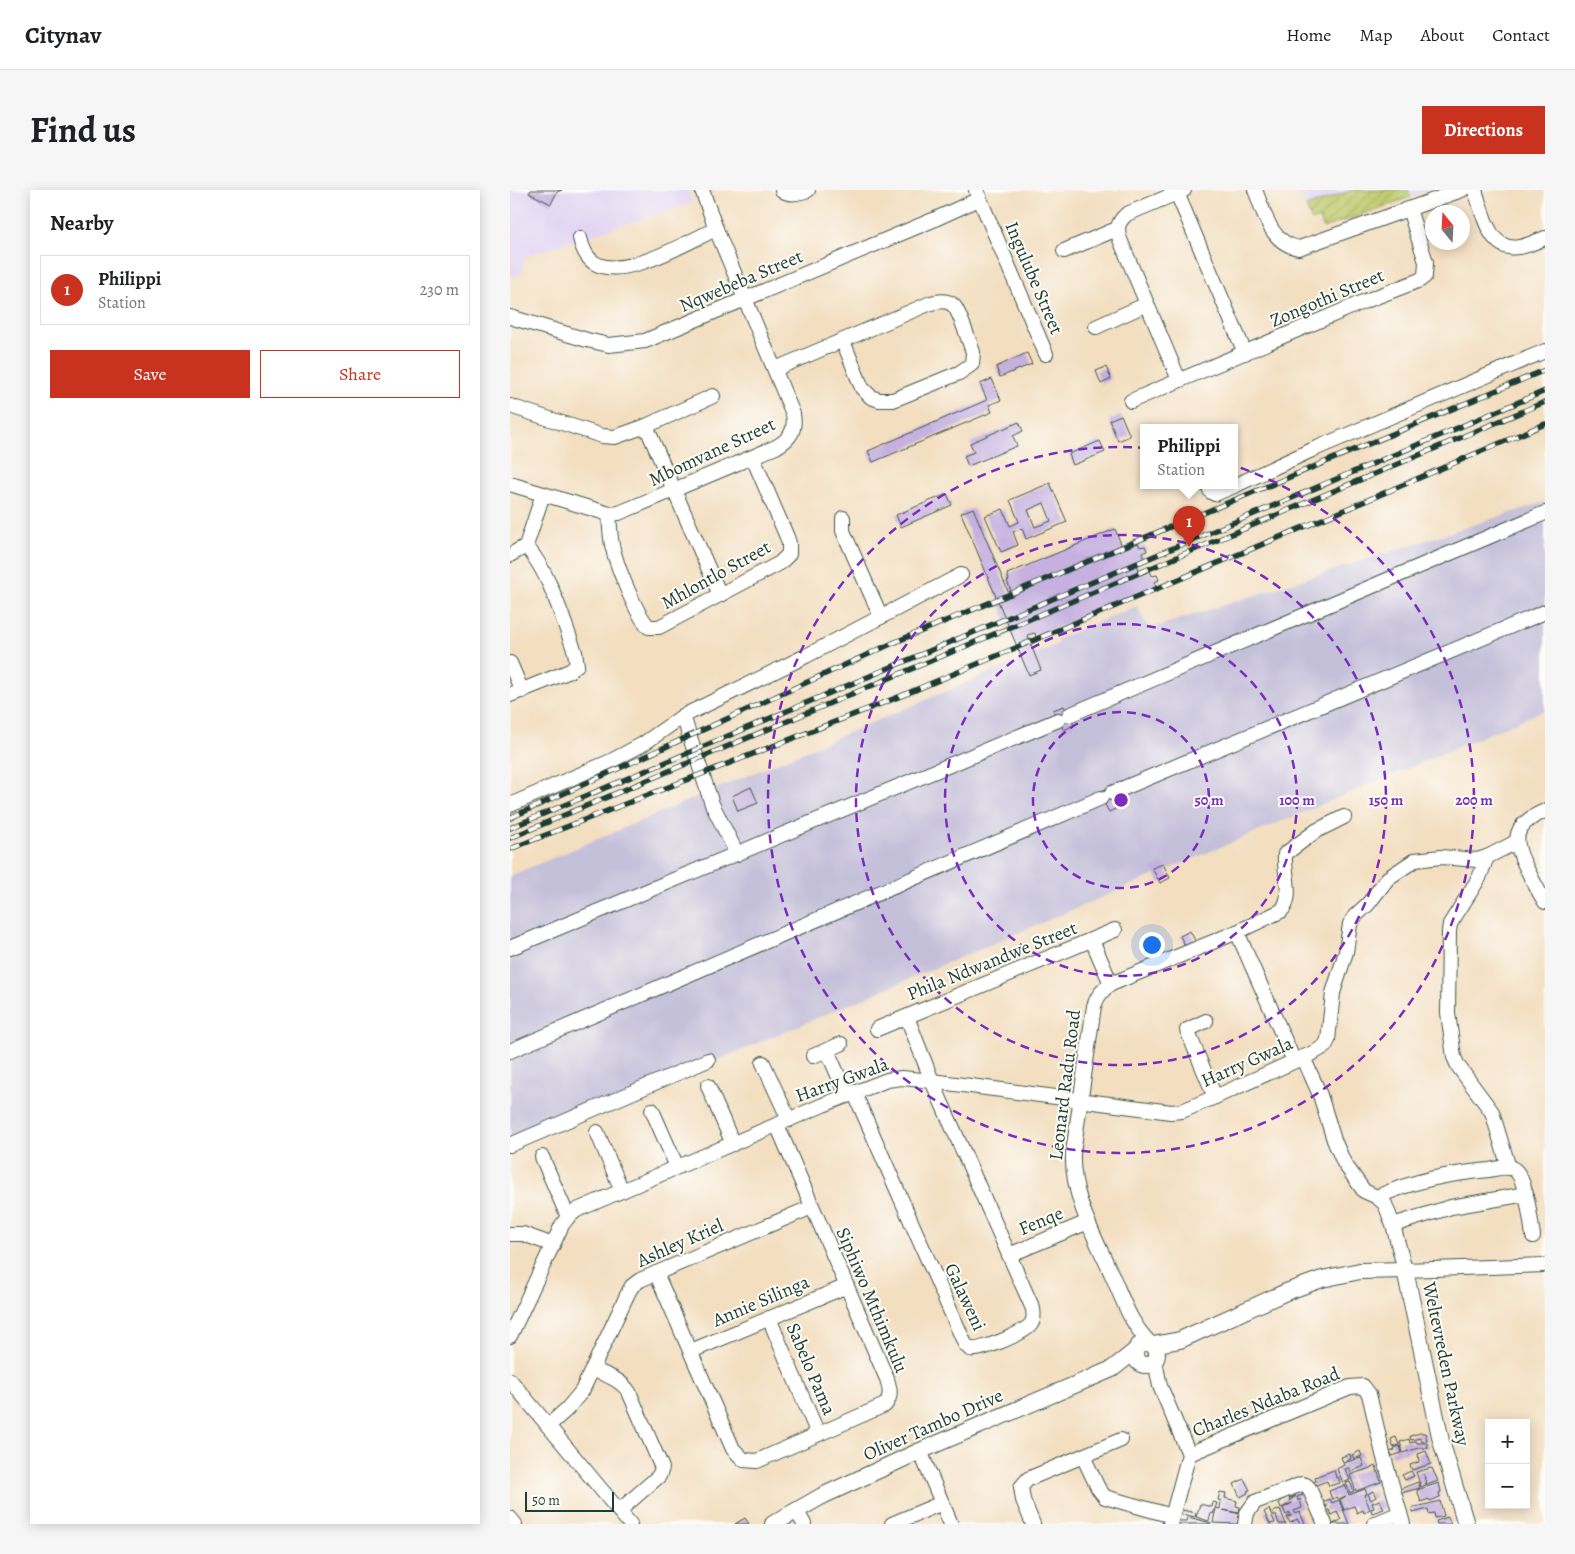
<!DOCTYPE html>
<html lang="en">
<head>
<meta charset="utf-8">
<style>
  body { margin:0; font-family:Alegreya,serif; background:#f6f6f6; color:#202124 }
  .controls { position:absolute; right:15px; bottom:15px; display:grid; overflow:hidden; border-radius:0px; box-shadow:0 2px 12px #0003 }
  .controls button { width:45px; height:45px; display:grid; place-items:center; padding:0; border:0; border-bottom:1px solid #e0e0e0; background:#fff; color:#202124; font:25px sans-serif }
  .compass { position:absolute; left:915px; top:15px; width:45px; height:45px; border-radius:50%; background:#fff; box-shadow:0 2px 12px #0003; rotate:342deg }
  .scale { position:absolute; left:15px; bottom:12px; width:89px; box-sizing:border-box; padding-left:5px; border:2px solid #1f3d34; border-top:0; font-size:14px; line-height:18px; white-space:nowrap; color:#1f3d34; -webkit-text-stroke:4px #fdfcf7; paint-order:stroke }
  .you { position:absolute; left:641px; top:754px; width:18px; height:18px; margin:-12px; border:4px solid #fff; border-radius:50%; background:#1a73e8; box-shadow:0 0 0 8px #1a73e833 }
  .badge { display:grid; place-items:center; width:32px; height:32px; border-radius:50%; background:#c8321e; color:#fff; font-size:16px; font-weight:700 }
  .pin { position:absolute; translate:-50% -41px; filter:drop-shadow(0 1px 2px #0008) }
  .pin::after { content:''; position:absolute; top:26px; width:18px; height:15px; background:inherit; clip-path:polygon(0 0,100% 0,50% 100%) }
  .popup { position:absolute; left:630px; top:234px; width:98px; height:65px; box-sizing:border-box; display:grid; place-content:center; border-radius:0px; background:#fff; filter:drop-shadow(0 1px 4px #0005); font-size:16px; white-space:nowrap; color:#757577 }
  .popup b { font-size:19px; color:#202124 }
  .popup::after { content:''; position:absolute; left:50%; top:100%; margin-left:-10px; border:10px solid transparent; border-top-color:#fff }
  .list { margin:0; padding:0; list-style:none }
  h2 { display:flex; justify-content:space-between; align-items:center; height:65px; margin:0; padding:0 20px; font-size:21px }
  h2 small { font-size:16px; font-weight:400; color:#757577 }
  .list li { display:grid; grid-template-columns:32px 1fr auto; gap:15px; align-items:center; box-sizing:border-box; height:70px; margin:0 10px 10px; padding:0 10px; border:1px solid #e0e0e0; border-radius:0px }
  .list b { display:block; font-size:19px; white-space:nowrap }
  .list p { margin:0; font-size:16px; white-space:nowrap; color:#757577 }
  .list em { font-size:16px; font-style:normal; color:#757577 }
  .actions { display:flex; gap:10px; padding:15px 20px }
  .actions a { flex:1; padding:11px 0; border:1px solid #c8321e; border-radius:0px; text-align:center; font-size:18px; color:#c8321e }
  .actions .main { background:#c8321e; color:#fff }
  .map { position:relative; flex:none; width:1035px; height:1334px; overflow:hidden; border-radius:0px }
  header { display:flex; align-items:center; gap:30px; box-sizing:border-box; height:70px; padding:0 25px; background:#fff; border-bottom:1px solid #e0e0e0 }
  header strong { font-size:24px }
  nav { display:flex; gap:28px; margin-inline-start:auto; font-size:18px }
  .intro { display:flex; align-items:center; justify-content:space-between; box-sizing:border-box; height:120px; padding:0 30px }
  h1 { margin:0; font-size:35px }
  .button { padding:12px 22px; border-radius:0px; background:#c8321e; color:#fff; font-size:18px; font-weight:700 }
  main { display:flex; gap:30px; padding:0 30px }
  aside { flex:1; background:#fff; border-radius:0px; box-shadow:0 2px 12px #0003 }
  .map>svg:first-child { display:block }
  .built { fill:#e2d4f3 }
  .railway { fill:#c5c0da }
  .garden { fill:url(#garden-furrows); stroke:#6e8450 }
  .building { fill:#c6b0e0; fill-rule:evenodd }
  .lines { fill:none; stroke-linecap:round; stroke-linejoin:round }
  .minor-casing { stroke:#3f5549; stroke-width:16 }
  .tertiary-casing { stroke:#3f5549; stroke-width:18 }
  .minor { stroke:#fff; stroke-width:14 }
  .tertiary { stroke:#fff; stroke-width:16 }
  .rail-casing { stroke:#1f3d34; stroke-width:5.5 }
  .rail { stroke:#fdfcf7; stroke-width:4; stroke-dasharray:11; stroke-linecap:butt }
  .ring { fill:none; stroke:#7b2cbf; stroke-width:2.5; stroke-dasharray:9 6 }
  .labels { text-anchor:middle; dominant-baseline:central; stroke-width:4; stroke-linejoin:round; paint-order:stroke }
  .street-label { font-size:19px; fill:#1f3d34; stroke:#fdfcf7 }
  .centre { fill:#7b2cbf; stroke:#fdfcf7; stroke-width:2.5 }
  .ring-label { font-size:15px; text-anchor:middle; font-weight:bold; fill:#7b2cbf; stroke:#fdfcf7; stroke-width:4; stroke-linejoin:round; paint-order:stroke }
</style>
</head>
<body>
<header>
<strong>Citynav</strong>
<nav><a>Home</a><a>Map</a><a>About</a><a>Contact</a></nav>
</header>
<div class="intro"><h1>Find us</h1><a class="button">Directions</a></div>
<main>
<aside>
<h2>Nearby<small></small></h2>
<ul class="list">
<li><span class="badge">1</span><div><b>Philippi</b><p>Station</p></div><em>230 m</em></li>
</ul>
<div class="actions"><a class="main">Save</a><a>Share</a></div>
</aside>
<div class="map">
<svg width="1035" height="1334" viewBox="0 0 1035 1334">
  <defs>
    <pattern id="garden-furrows" width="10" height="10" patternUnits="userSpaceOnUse" patternTransform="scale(1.25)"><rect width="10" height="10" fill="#bdcb6d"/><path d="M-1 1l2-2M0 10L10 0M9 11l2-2" fill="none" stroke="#a2af5f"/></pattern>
  </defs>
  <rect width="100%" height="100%" fill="#fdfcf7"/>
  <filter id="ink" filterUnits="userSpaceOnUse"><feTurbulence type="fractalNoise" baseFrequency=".02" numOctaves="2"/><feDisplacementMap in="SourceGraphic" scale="10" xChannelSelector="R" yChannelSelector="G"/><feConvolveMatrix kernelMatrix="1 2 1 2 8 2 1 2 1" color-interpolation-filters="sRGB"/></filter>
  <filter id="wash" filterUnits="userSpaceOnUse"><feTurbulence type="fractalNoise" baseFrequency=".0096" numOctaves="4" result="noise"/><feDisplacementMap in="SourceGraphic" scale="20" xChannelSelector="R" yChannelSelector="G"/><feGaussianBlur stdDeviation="1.12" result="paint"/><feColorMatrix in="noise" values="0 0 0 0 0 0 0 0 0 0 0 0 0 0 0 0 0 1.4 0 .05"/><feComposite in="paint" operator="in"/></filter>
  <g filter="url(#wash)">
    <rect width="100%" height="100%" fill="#f3dec0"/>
    <g class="built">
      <path d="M0 0H178L182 13 16 66 10 87 0 84Z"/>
      <path d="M788 0H919L813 38 810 28 802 31Z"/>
    </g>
    <path class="railway" d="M1035 312V520L0 958V686L548 454 547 449 627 416 639 439Z"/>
    <path class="garden" d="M842 0H898L901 7 813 38 810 28 802 31 796 17Z"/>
    <g id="blocks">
      <g class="building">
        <path d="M21 0H52L47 2 41 14 19 3Z"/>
        <path d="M517 163 522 174 490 187 486 177Z"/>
        <path d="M596 177 601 189 591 194 586 181Z"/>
        <path d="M482 189 491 210 479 215 482 222 363 272 358 261 477 210 470 194Z"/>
        <path d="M611 225 620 246 608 251 599 230Z"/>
        <path d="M509 232 513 241 503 246 507 256 458 276 454 266 464 262 460 253Z"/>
        <path d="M590 251 595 262 563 275 559 264Z"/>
        <path d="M540 293 557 332 516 349 512 338 503 342 508 355 491 362 475 326 493 319 500 336 509 332 500 310ZM534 313 541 331 525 337 518 320Z"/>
        <path d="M437 304 442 315 391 337 386 325Z"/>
        <path d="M463 318 500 406H503L497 391 499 390 497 384 605 339 613 359 628 353 630 357 635 356 637 361 632 363 634 368 626 372 631 385 640 381 642 386 647 385 649 390 644 392 646 397 526 447 525 443 517 445 531 480 519 485 451 323Z"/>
        <path d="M554 516 564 535 554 540 543 520Z"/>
        <path d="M241 597 248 613 228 621 222 606Z"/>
        <path d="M599 598 609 617 599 622 588 602Z"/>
        <path d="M653 674 660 688 650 693 642 678Z"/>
        <path d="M680 741 687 754 677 759 670 746Z"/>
        <path d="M910 1243H915L917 1250 912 1252 911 1248 901 1250 900 1246Z"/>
        <path d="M886 1247 889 1255 883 1257 881 1249Z"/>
        <path d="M899 1249 900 1253 906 1251 907 1253H917L918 1258H908L893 1263 890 1252Z"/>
        <path d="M890 1256 892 1263 882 1266 880 1262 885 1260 884 1258Z"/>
        <path d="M850 1261 852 1266 844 1269 842 1265Z"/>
        <path d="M916 1261 921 1274 902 1280 900 1275 909 1272 908 1264Z"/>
        <path d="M840 1264 841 1269 833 1272 831 1267Z"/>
        <path d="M851 1268 854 1276 841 1282 839 1278 835 1279 840 1290 833 1293 827 1279 834 1275 833 1273Z"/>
        <path d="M866 1276 871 1292 846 1301 840 1285Z"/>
        <path d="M922 1278 928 1291 917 1295 914 1284 916 1295 911 1297 906 1282Z"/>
        <path d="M824 1280 826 1288 828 1287 830 1293 819 1296 817 1291 804 1296 802 1293 806 1291 805 1287Z"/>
        <path d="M901 1281 904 1286 895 1290 892 1285Z"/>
        <path d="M734 1289 740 1300 737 1301 738 1303 730 1307 724 1294Z"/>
        <path d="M840 1292 844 1301 840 1303 836 1293Z"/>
        <path d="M908 1292 910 1298 891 1303 890 1299Z"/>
        <path d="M929 1293 931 1302 929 1303 930 1307 920 1311 919 1309 911 1312 907 1300Z"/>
        <path d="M835 1295 839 1305 855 1299 857 1304 854 1305 860 1319 854 1323 853 1320 847 1323 844 1316 834 1320 830 1310 836 1306 828 1309 827 1307 822 1309 819 1301Z"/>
        <path d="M791 1300 793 1305 787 1307 788 1311 790 1309 792 1318 784 1321 786 1324 790 1322 795 1334H790L787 1329 780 1333 777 1327 782 1326 780 1323 776 1325 773 1318 782 1313 771 1318 769 1313 778 1306 781 1311 780 1310 786 1306 780 1308 778 1303Z"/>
        <path d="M863 1301 866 1307 861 1310 858 1304Z"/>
        <path d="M710 1302 716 1303 715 1308 727 1311 726 1316 730 1317 729 1323 713 1320 730 1324 727 1334 703 1333 706 1318 710 1319 711 1311 708 1310Z"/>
        <path d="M820 1309 822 1313 829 1310 839 1334H823L831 1330 827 1322 821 1325 819 1320 816 1321 815 1318 817 1317V1315L815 1316 813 1312Z"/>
        <path d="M870 1310 874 1319 862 1323 861 1319 864 1318 862 1313Z"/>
        <path d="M930 1311 934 1326 925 1328 924 1323 919 1324 918 1319 903 1323 902 1318Z"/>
        <path d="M703 1312 707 1313 703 1324 701 1323 699 1331 686 1327 690 1314 702 1317Z"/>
        <path d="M759 1319 765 1333 760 1334 754 1322Z"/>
        <path d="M770 1319 776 1334H769L766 1325 764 1326 763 1322Z"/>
        <path d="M672 1320 686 1323 685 1327 671 1324Z"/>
        <path d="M678 1327 701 1333V1334H667L668 1331H677Z"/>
        <path d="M938 1327 941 1334H927L926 1331Z"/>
        <path d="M235 1328 239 1334H225Z"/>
      </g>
    </g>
  </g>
  <g filter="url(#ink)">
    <use href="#blocks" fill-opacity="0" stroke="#3f5549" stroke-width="1"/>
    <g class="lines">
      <defs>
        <g id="minor">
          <path d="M272 0C280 6 289 3 298 0"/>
          <path d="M466 0 536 164"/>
          <path d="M745 0C755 24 760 53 789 58L952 0"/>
          <path d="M965 0C972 20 979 63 1009 57 1017 56 1027 51 1035 48"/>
          <path d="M667 3 735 163"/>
          <path d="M70 48C72 57 75 66 83 72 112 92 177 52 206 39"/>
          <path d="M554 61 607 39"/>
          <path d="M0 127 77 150 99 155 135 151 423 30 469 9"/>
          <path d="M586 137 637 114"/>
          <path d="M265 179 421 113C428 111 438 109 444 116 450 123 459 151 463 162L462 174 449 183 383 210H369L361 207 352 198 333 151"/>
          <path d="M669 190 611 52C606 40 607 32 617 24L674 0"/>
          <path d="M621 211 853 112 910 90 915 86 916 72 899 19"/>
          <path d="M0 216 92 246 105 247 136 236 203 206"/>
          <path d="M136 236 210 405"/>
          <path d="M0 294 86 320 99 324 109 323 266 257C280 249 286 241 283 224L206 39 192 0"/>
          <path d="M698 296 701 302 705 304 724 296"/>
          <path d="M724 296 802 260 1035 161"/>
          <path d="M99 324C100 334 100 345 102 355 106 374 126 425 139 437H149L270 373 279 364V353L277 347 243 268"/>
          <path d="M333 328V341L371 427"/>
          <path d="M0 365 16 356 33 304"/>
          <path d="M0 473 12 501"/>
          <path d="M0 505 60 481 67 475 65 462C52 428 40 383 16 356"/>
          <path d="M559 525 1035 323"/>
          <path d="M173 526 202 614 227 664"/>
          <path d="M602 603 1035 422"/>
          <path d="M0 615 101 571 133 554 173 526 296 466 451 385"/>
          <path d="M1035 621C1004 634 1001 648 1016 677 1022 689 1028 701 1035 712"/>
          <path d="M977 667 969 688 940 734 939 741 938 823 944 867 948 876 982 922 999 978"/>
          <path d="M727 742 784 871"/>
          <path d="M582 750 601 794"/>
          <path d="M0 758 548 530"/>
          <path d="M696 831 677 840 705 907"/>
          <path d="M367 839 605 740"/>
          <path d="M317 860 337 906"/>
          <path d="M0 861 591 608"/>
          <path d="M303 866 331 854"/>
          <path d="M793 867 810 905 824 950 834 973 854 1001 867 1007 875 1014 883 1035 895 1080 1035 1075"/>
          <path d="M253 873 279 930"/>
          <path d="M198 896 223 954"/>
          <path d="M344 902 455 1154 460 1159C469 1162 515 1143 521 1134 524 1130 524 1125 523 1119L422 891 397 827"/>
          <path d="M142 920 167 977"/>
          <path d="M87 942 112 1001"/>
          <path d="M0 955 198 870"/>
          <path d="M32 967 58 1027"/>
          <path d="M867 1007C905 990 938 984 979 980 986 979 998 975 1005 980 1016 989 1021 1032 1023 1046"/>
          <path d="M883 1035 941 1017 1016 1004"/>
          <path d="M0 1044H13L43 1055"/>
          <path d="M499 1065 578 1032"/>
          <path d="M146 1083 223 1259 234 1270 247 1271 375 1215C382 1206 380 1199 377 1189L267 935"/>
          <path d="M259 1128 308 1244"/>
          <path d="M0 1146 52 1035 58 1027 67 1020 313 915 377 890 392 888 422 891 661 922 672 921 705 907 805 862 815 856 818 850 823 803 836 762 840 734 845 726 858 714 878 688 905 670 931 667 967 670 977 667 1006 652"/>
          <path d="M640 1153C620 1134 612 1107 601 1083 584 1045 561 1005 563 963L584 816C588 805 592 800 601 794L727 742 771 721C785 707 773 682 775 664L806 641 834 627"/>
          <path d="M181 1161 337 1096"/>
          <path d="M645 1171 650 1196 679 1264 660 1334"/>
          <path d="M82 1179C96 1185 110 1189 119 1202L152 1278 149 1286 109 1321"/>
          <path d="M0 1190 120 1334"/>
          <path d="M38 1236 57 1219 72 1201 118 1103 122 1096 130 1090 302 1017"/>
          <path d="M410 1261 441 1334"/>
          <path d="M679 1264 840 1197 853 1196 859 1204 873 1264 893 1334"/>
          <path d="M573 1266 588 1298 595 1307 662 1326"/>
          <path d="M286 1320 294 1334"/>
          <path d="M0 1328 5 1334"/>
          <path d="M382 1334 432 1313"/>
          <path d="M523 1334 513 1310 511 1297 518 1289 611 1250"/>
          <path d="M735 1334 737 1323 745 1312 792 1294 796 1295 799 1298 815 1334"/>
          <path d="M864 1334 890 1323"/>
        </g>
        <g id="tertiary">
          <circle cx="636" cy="1164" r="11"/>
          <path d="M643 1155 670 1150 776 1102 812 1089 850 1081 895 1080 931 1251 956 1334"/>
          <path d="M263 1334 312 1306 410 1261 602 1179 625 1161"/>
        </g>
      </defs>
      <use href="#minor" class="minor-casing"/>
      <use href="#tertiary" class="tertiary-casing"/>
      <use href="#minor" class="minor"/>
      <use href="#tertiary" class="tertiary"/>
      <defs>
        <g id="rail">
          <path d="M0 628 383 453 1035 180"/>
          <path d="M0 638 1035 201"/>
          <path d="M0 648 1035 212"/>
          <path d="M0 659 391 506 839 318 1035 234"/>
        </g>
      </defs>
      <use href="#rail" class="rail-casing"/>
      <use href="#rail" class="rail"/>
    </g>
  </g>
  <g class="ring">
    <circle cx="611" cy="610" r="88"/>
    <circle cx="611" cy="610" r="176"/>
    <circle cx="611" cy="610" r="265"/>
    <circle cx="611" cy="610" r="353"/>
  </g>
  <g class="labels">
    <g class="street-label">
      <text transform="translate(524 88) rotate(67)">Ingulube Street</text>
      <text transform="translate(231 91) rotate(-23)">Nqwebeba Street</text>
      <text transform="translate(817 108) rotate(-23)">Zongothi Street</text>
      <text transform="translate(202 262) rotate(-25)">Mbomvane Street</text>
      <text transform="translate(206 385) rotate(-29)">Mhlontlo Street</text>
      <text transform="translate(482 771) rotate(-22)">Phila Ndwandwe Street</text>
      <text transform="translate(737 872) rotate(-24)">Harry Gwala</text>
      <text transform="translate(332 890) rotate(-20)">Harry Gwala</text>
      <text transform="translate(555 895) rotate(-83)">Leonard Radu Road</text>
      <text transform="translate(531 1031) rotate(-23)">Fenqe</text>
      <text transform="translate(170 1053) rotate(-24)">Ashley Kriel</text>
      <text transform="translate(455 1107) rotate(65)">Galaweni</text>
      <text transform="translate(362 1110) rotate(67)">Siphiwo Mthimkulu</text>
      <text transform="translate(251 1111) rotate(-23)">Annie Silinga</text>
      <text transform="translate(936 1174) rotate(78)">Weltevreden Parkway</text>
      <text transform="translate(301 1179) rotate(67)">Sabelo Pama</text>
      <text transform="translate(756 1212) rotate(-22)">Charles Ndaba Road</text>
      <text transform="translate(423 1235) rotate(-24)">Oliver Tambo Drive</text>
    </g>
  </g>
  <circle cx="611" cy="610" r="8" class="centre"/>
  <g class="ring-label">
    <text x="699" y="615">50 m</text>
    <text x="787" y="615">100 m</text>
    <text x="876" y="615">150 m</text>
    <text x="964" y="615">200 m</text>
  </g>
</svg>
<div class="controls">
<button>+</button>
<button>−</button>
</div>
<svg class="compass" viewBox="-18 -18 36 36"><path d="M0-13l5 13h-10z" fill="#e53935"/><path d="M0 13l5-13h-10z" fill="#757577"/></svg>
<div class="scale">50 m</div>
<div class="you"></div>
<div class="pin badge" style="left:679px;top:357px">1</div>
<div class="popup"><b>Philippi</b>Station</div>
</div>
</main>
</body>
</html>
